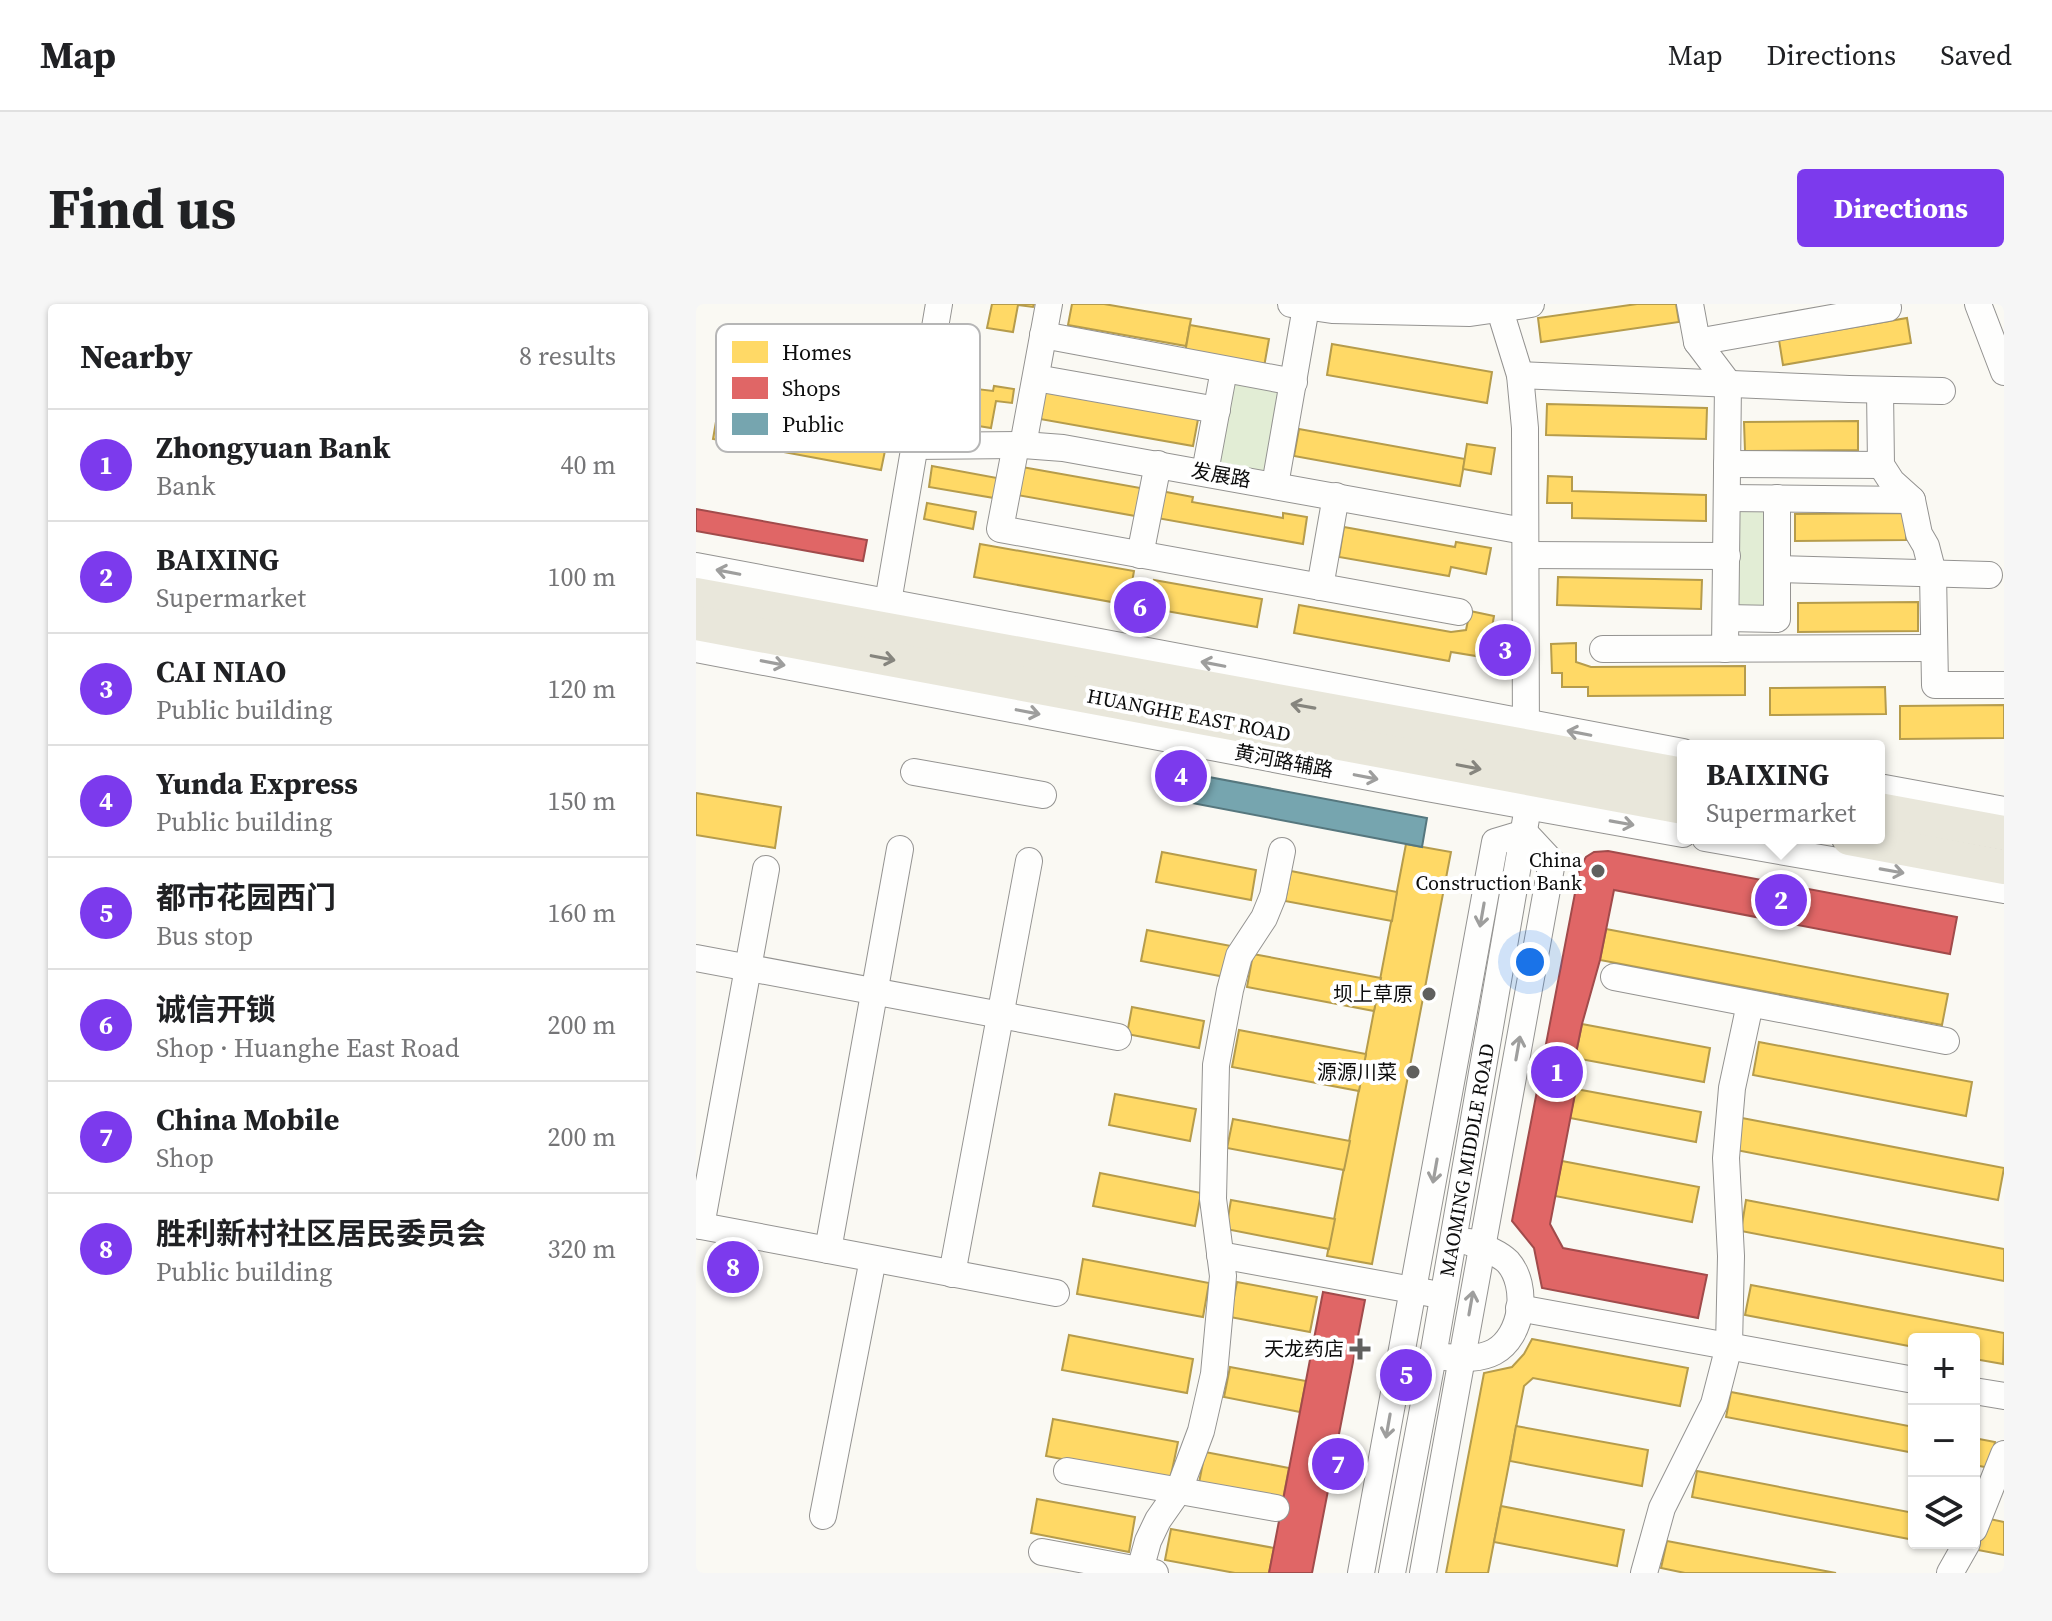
<!DOCTYPE html>
<html lang="en">
<head>
<meta charset="utf-8">
<style>
  body { margin:0; font-family:"Source Serif 4","Noto Sans SC",serif; background:#f6f6f6; color:#202124 }
  .controls { position:absolute; right:24px; bottom:24px; display:grid; overflow:hidden; border-radius:8px; box-shadow:0 2px 6px #0004 }
  .controls button { width:72px; height:72px; display:grid; place-items:center; padding:0; border:0; border-bottom:2px solid #e0e0e0; background:#fff; color:#202124; font:40px sans-serif }
  .you { position:absolute; left:834px; top:658px; width:28px; height:28px; margin:-20px; border:6px solid #fff; border-radius:50%; background:#1a73e8; box-shadow:0 0 0 12px #1a73e833 }
  .badge { display:grid; place-items:center; width:52px; height:52px; border-radius:50%; background:#7c3aed; color:#fff; font-size:26px; font-weight:700 }
  .pin { position:absolute; translate:-50% -50%; border:4px solid #fff; box-shadow:0 2px 8px #0006 }
  .popup { position:absolute; left:981px; top:436px; width:208px; height:104px; box-sizing:border-box; display:grid; place-content:center; border-radius:8px; background:#fff; filter:drop-shadow(0 2px 6px #0005); font-size:26px; white-space:nowrap; color:#757577 }
  .popup b { font-size:30px; color:#202124 }
  .popup::after { content:''; position:absolute; left:50%; top:100%; margin-left:-16px; border:16px solid transparent; border-top-color:#fff }
  .list { margin:0; padding:0; list-style:none }
  h2 { display:flex; justify-content:space-between; align-items:center; height:104px; margin:0; padding:0 32px; font-size:34px }
  h2 small { font-size:26px; font-weight:400; color:#757577 }
  .list li { display:grid; grid-template-columns:52px 1fr auto; gap:24px; align-items:center; box-sizing:border-box; height:112px; padding:0 32px; border-top:2px solid #e0e0e0 }
  .list b { display:block; font-size:30px; white-space:nowrap }
  .list p { margin:0; font-size:26px; white-space:nowrap; color:#757577 }
  .list em { font-size:26px; font-style:normal; color:#757577 }
  .icon { flex:none; width:44px; height:44px; fill:none; stroke:currentColor; stroke-width:2; stroke-linecap:round; stroke-linejoin:round }
  .map { position:relative; flex:none; width:1308px; height:1269px; overflow:hidden; border-radius:8px }
  header { display:flex; align-items:center; gap:48px; box-sizing:border-box; height:112px; padding:0 40px; background:#fff; border-bottom:2px solid #e0e0e0 }
  header strong { font-size:38px }
  nav { display:flex; gap:44px; margin-inline-start:auto; font-size:28px }
  .intro { display:flex; align-items:center; justify-content:space-between; box-sizing:border-box; height:192px; padding:0 48px }
  h1 { margin:0; font-size:56px }
  .button { padding:20px 36px; border-radius:8px; background:#7c3aed; color:#fff; font-size:28px; font-weight:700 }
  main { display:flex; gap:48px; padding:0 48px }
  aside { flex:1; background:#fff; border-radius:8px; box-shadow:0 2px 6px #0004 }
  .map>svg:first-child { display:block }
  .green { fill:#e2edd5 }
  .homes { fill:#ffd966; stroke:#b69c4b; stroke-width:2 }
  .shops { fill:#e06666; stroke:#a14b4b; stroke-width:2 }
  .public { fill:#76a5af; stroke:#56777e; stroke-width:2 }
  .lines { fill:none; stroke-linecap:round; stroke-linejoin:round }
  .minor-casing { stroke:#949391; stroke-width:28 }
  .major-casing { stroke:#81817e; stroke-width:36 }
  .minor { stroke:#fefefd; stroke-width:26 }
  .major { stroke:#e9e7db; stroke-width:34 }
  .oneway { stroke:#9e9e9d }
  .oneway2 { stroke:#86857e }
  .poi-dot { fill:#60605e; stroke:#fff; stroke-width:3 }
  .labels { text-anchor:middle; dominant-baseline:central; stroke-width:8; stroke-linejoin:round; paint-order:stroke }
  .street-label { font-size:20px; fill:#0d0d0d; stroke:#fff }
  .poi-label { font-size:20px; fill:#0d0d0d; stroke:#fff; text-anchor:end }
  .key { fill:#fff; stroke:#b6b6b6; stroke-width:2 }
  .key-label { font-size:22px; fill:#0d0d0d }
</style>
</head>
<body>
<header>
<strong>Map</strong>
<nav><a>Map</a><a>Directions</a><a>Saved</a></nav>
</header>
<div class="intro"><h1>Find us</h1><a class="button">Directions</a></div>
<main>
<aside>
<h2>Nearby<small>8 results</small></h2>
<ul class="list">
<li><span class="badge">1</span><div><b>Zhongyuan Bank</b><p>Bank</p></div><em>40 m</em></li>
<li><span class="badge">2</span><div><b>BAIXING</b><p>Supermarket</p></div><em>100 m</em></li>
<li><span class="badge">3</span><div><b>CAI NIAO</b><p>Public building</p></div><em>120 m</em></li>
<li><span class="badge">4</span><div><b>Yunda Express</b><p>Public building</p></div><em>150 m</em></li>
<li><span class="badge">5</span><div><b>都市花园西门</b><p>Bus stop</p></div><em>160 m</em></li>
<li><span class="badge">6</span><div><b>诚信开锁</b><p>Shop · Huanghe East Road</p></div><em>200 m</em></li>
<li><span class="badge">7</span><div><b>China Mobile</b><p>Shop</p></div><em>200 m</em></li>
<li><span class="badge">8</span><div><b>胜利新村社区居民委员会</b><p>Public building</p></div><em>320 m</em></li>
</ul>
</aside>
<div class="map">
<svg width="1308" height="1269" viewBox="0 0 1308 1269">
  <rect width="100%" height="100%" fill="#faf9f3"/>
  <g class="green">
    <path d="M531 71 590 80 578 168 522 165Z"/>
    <path d="M1043 205H1068L1073 209 1070 305 1042 303Z"/>
  </g>
  <g class="homes">
    <path d="M296 0H338L337 3 322 1 317 28 291 24Z"/>
    <path d="M376 0H408L495 15 490 42 372 21Z"/>
    <path d="M941 0H980L983 18 845 38 842 14Z"/>
    <path d="M1211 14 1215 39 1087 61 1083 36Z"/>
    <path d="M494 21 573 35 568 63 489 49Z"/>
    <path d="M636 40 796 68 791 99 631 71Z"/>
    <path d="M258 75 281 78 280 85 297 87 298 82 318 85 316 99 300 97 295 124 270 120 275 92 256 89Z"/>
    <path d="M350 83 503 110 497 142 344 115Z"/>
    <path d="M851 100 1011 104 1010 135 850 131Z"/>
    <path d="M22 106 191 137 185 166 17 135Z"/>
    <path d="M1162 117V146L1049 147 1048 118Z"/>
    <path d="M603 125 769 155 764 182 598 152Z"/>
    <path d="M771 140 799 144 795 170 767 165Z"/>
    <path d="M236 162 301 174 298 194 233 183Z"/>
    <path d="M326 163 450 185 445 213 321 191Z"/>
    <path d="M852 172 876 173V187L1010 191V217L876 214V199H851Z"/>
    <path d="M465 187 497 193 496 198 587 214V209L611 213 607 240 461 214Z"/>
    <path d="M231 199 280 208 277 225 228 215Z"/>
    <path d="M1210 209V236L1099 237V210Z"/>
    <path d="M648 223 759 243 760 238 795 244 790 270 755 263 753 272 643 253Z"/>
    <path d="M284 240 438 267 432 301 278 273Z"/>
    <path d="M862 273 1006 276 1005 305 861 301Z"/>
    <path d="M458 276 566 295 561 323 453 304Z"/>
    <path d="M1222 298V327L1102 328V299Z"/>
    <path d="M603 301 755 328 770 326 774 307 798 312 793 340 782 339 780 352 755 348 753 357 598 329Z"/>
    <path d="M880 339V358L895 363 1049 362V391L892 392V383H866V369H856L855 340Z"/>
    <path d="M1189 383 1190 410 1074 411V384Z"/>
    <path d="M1308 401V434L1204 435V402Z"/>
    <path d="M0 489 85 503 79 544 0 531Z"/>
    <path d="M710 540 755 548 676 960 631 952Z"/>
    <path d="M466 548 560 566 555 596 460 578Z"/>
    <path d="M595 567 701 588 696 617 589 597Z"/>
    <path d="M910 625 1252 690 1246 721 904 656Z"/>
    <path d="M451 626 535 642 529 673 445 657Z"/>
    <path d="M557 650 685 674 678 707 551 683Z"/>
    <path d="M436 703 508 717 503 744 431 730Z"/>
    <path d="M886 720 1014 744 1008 778 879 754Z"/>
    <path d="M543 726 670 750 663 787 536 763Z"/>
    <path d="M1063 738 1276 778 1270 812 1057 771Z"/>
    <path d="M880 785 1005 808 1000 838 874 814Z"/>
    <path d="M419 790 500 805 494 837 413 821Z"/>
    <path d="M1046 814 1308 864 1302 896 1040 846Z"/>
    <path d="M537 815 654 837 648 866 531 844Z"/>
    <path d="M866 857 1003 883 996 918 859 892Z"/>
    <path d="M404 869 505 889 499 922 397 902Z"/>
    <path d="M535 896 639 915 633 945 530 925Z"/>
    <path d="M1050 896 1308 945V977L1045 927Z"/>
    <path d="M387 955 513 979 507 1013 381 990Z"/>
    <path d="M541 978 621 993 614 1028 534 1013Z"/>
    <path d="M1055 981 1308 1029 1307 1060 1278 1055V1035H1218V1043L1049 1011Z"/>
    <path d="M373 1031 497 1055 491 1089 366 1066Z"/>
    <path d="M836 1035 992 1064 984 1102 837 1074 828 1082 792 1269H750L788 1069 816 1063 828 1050Z"/>
    <path d="M534 1063 610 1077 604 1108 528 1093Z"/>
    <path d="M1035 1088 1218 1123V1149L1030 1113Z"/>
    <path d="M357 1115 482 1138 474 1176 350 1152Z"/>
    <path d="M820 1122 952 1146 946 1182 814 1157Z"/>
    <path d="M1278 1134 1299 1138 1294 1164 1278 1161Z"/>
    <path d="M509 1148 593 1164 587 1195 503 1179Z"/>
    <path d="M1001 1167 1218 1209V1236L996 1193Z"/>
    <path d="M341 1195 439 1213 433 1248 335 1229Z"/>
    <path d="M805 1202 928 1226 921 1262 798 1238Z"/>
    <path d="M1289 1214 1308 1218V1251L1282 1246Z"/>
    <path d="M475 1225 578 1244 573 1269H539L469 1256Z"/>
    <path d="M971 1237 1140 1269H989L965 1264Z"/>
  </g>
  <g class="shops">
    <path d="M0 205 171 236 167 257 0 227Z"/>
    <path d="M912 547 1261 613 1254 650 918 586 904 656 886 720 879 754 880 785 854 920 867 944 1011 971 1002 1014 846 984 838 944 816 917 884 563 890 553 898 548Z"/>
    <path d="M627 988 669 996 616 1269H573Z"/>
  </g>
  <path class="public" d="M481 467 731 514 726 543 475 495Z"/>
  <g class="lines">
    <defs>
      <g id="minor">
        <path d="M595 0 636 6 774 9 835 0"/>
        <path d="M994 0 1001 38 1032 79 1029 345"/>
        <path d="M1282 0 1308 68"/>
        <path d="M347 31 598 78"/>
        <path d="M1001 38 1192 4"/>
        <path d="M824 71 1153 85 1246 87"/>
        <path d="M340 74 521 106"/>
        <path d="M1184 87 1185 161 1196 178 1216 196 1223 230 1230 242 1237 269 1239 381H1308"/>
        <path d="M320 141 304 225 763 308"/>
        <path d="M327 141 353 0"/>
        <path d="M218 142 327 141 367 144 828 227"/>
        <path d="M1031 160 1185 161"/>
        <path d="M509 168 528 66"/>
        <path d="M579 181 610 3"/>
        <path d="M1031 194 1216 196"/>
        <path d="M444 251 462 160"/>
        <path d="M830 251 1031 252"/>
        <path d="M0 262 987 448"/>
        <path d="M1081 265 1293 271"/>
        <path d="M624 283 640 192"/>
        <path d="M192 298 243 0"/>
        <path d="M1030 314 1081 315V194"/>
        <path d="M0 345 731 484 987 530"/>
        <path d="M907 345 1237 344"/>
        <path d="M218 468 347 491"/>
        <path d="M1183 483 1308 506"/>
        <path d="M1009 534 1308 586"/>
        <path d="M0 654 422 733"/>
        <path d="M918 673 1250 737"/>
        <path d="M0 921 360 989"/>
        <path d="M5 922 70 565"/>
        <path d="M132 946 204 545"/>
        <path d="M524 951 733 989"/>
        <path d="M256 970 333 557"/>
        <path d="M823 1004 1218 1076"/>
        <path d="M748 1053C764 1054 783 1056 798 1048 827 1032 833 982 812 958 802 948 786 943 773 938"/>
        <path d="M1278 1087 1308 1092"/>
        <path d="M371 1167 580 1204"/>
        <path d="M127 1212 177 955"/>
        <path d="M1278 1225 1308 1150"/>
        <path d="M346 1248 459 1269"/>
        <path d="M444 1266 452 1237 462 1216 483 1186 505 1127 518 1070 527 972 517 895 520 761 534 686 543 652 568 614 577 592 586 547"/>
        <path d="M665 1269 799 538 829 529 856 558 727 1269"/>
        <path d="M696 1269 737 1052 832 503 834 475 830 442 829 124 824 71 802 0"/>
        <path d="M948 1269 966 1204 1018 1100 1033 1042 1035 952 1030 854 1036 784 1054 700"/>
        <path d="M1254 1269 1271 1239"/>
      </g>
      <g id="major">
        <path d="M0 291 987 471"/>
        <path d="M0 319 987 503"/>
        <path d="M1183 506 1308 529"/>
        <path d="M1153 534 1308 563"/>
      </g>
    </defs>
    <use href="#minor" class="minor-casing"/>
    <use href="#major" class="major-casing"/>
    <use href="#minor" class="minor"/>
    <use href="#major" class="major"/>
  </g>
  <defs><path id="oneway-shaft" d="M-6 0H5M1.5-3L5.5 0L1.5 3" fill="none" stroke-width="1.6" stroke-linecap="round" stroke-linejoin="round" transform="scale(2)"/></defs>
  <g class="oneway">
    <use href="#oneway-shaft" transform="translate(32 268) rotate(-169)"/>
    <use href="#oneway-shaft" transform="translate(77 359) rotate(11)"/>
    <use href="#oneway-shaft" transform="translate(517 360) rotate(-169)"/>
    <use href="#oneway-shaft" transform="translate(332 408) rotate(11)"/>
    <use href="#oneway-shaft" transform="translate(883 429) rotate(-169)"/>
    <use href="#oneway-shaft" transform="translate(670 473) rotate(11)"/>
    <use href="#oneway-shaft" transform="translate(926 519) rotate(10)"/>
    <use href="#oneway-shaft" transform="translate(1196 567) rotate(10)"/>
    <use href="#oneway-shaft" transform="translate(786 611) rotate(100)"/>
    <use href="#oneway-shaft" transform="translate(822 744) rotate(-80)"/>
    <use href="#oneway-shaft" transform="translate(739 867) rotate(100)"/>
    <use href="#oneway-shaft" transform="translate(775 999) rotate(-80)"/>
    <use href="#oneway-shaft" transform="translate(692 1122) rotate(100)"/>
  </g>
  <g class="oneway2">
    <use href="#oneway-shaft" transform="translate(187 354) rotate(11)"/>
    <use href="#oneway-shaft" transform="translate(607 402) rotate(-170)"/>
    <use href="#oneway-shaft" transform="translate(773 463) rotate(11)"/>
  </g>
  <g class="poi-dot">
    <circle cx="902" cy="567" r="8"/>
    <circle cx="733" cy="690" r="8"/>
    <circle cx="717" cy="768" r="8"/>
    <path d="M660 1033h8v8h8v8h-8v8h-8v-8h-8v-8h8z"/>
  </g>
  <g class="labels">
    <g class="street-label">
      <text transform="translate(525 171) rotate(10)">发展路</text>
      <text transform="translate(493 411) rotate(11)">HUANGHE EAST ROAD</text>
      <text transform="translate(588 457) rotate(11)">黄河路辅路</text>
      <text transform="translate(771 856) rotate(-80)">MAOMING MIDDLE ROAD</text>
    </g>
    <g class="poi-label">
      <text x="886" y="556">China<tspan x="886" dy="23">Construction Bank</tspan></text>
      <text x="717" y="690">坝上草原</text>
      <text x="701" y="768">源源川菜</text>
      <text x="648" y="1045">天龙药店</text>
    </g>
  </g>
  <rect x="20" y="20" width="264" height="128" rx="12" class="key"/>
  <rect x="36" y="37" width="36" height="22" fill="#ffd966"/>
  <rect x="36" y="73" width="36" height="22" fill="#e06666"/>
  <rect x="36" y="109" width="36" height="22" fill="#76a5af"/>
  <g class="key-label">
    <text x="86" y="56">Homes</text>
    <text x="86" y="92">Shops</text>
    <text x="86" y="128">Public</text>
  </g>
</svg>
<div class="controls">
<button>+</button>
<button>−</button>
<button><svg class="icon" aria-label="layers" viewBox="0 0 24 24"><path d="M12 4l9 5-9 5-9-5zM3 14l9 5 9-5"/></svg></button>
</div>
<div class="you"></div>
<div class="pin badge" style="left:861px;top:768px">1</div>
<div class="pin badge" style="left:1085px;top:596px">2</div>
<div class="popup"><b>BAIXING</b>Supermarket</div>
<div class="pin badge" style="left:809px;top:346px">3</div>
<div class="pin badge" style="left:485px;top:472px">4</div>
<div class="pin badge" style="left:710px;top:1071px">5</div>
<div class="pin badge" style="left:444px;top:303px">6</div>
<div class="pin badge" style="left:642px;top:1160px">7</div>
<div class="pin badge" style="left:37px;top:963px">8</div>
</div>
</main>
</body>
</html>
